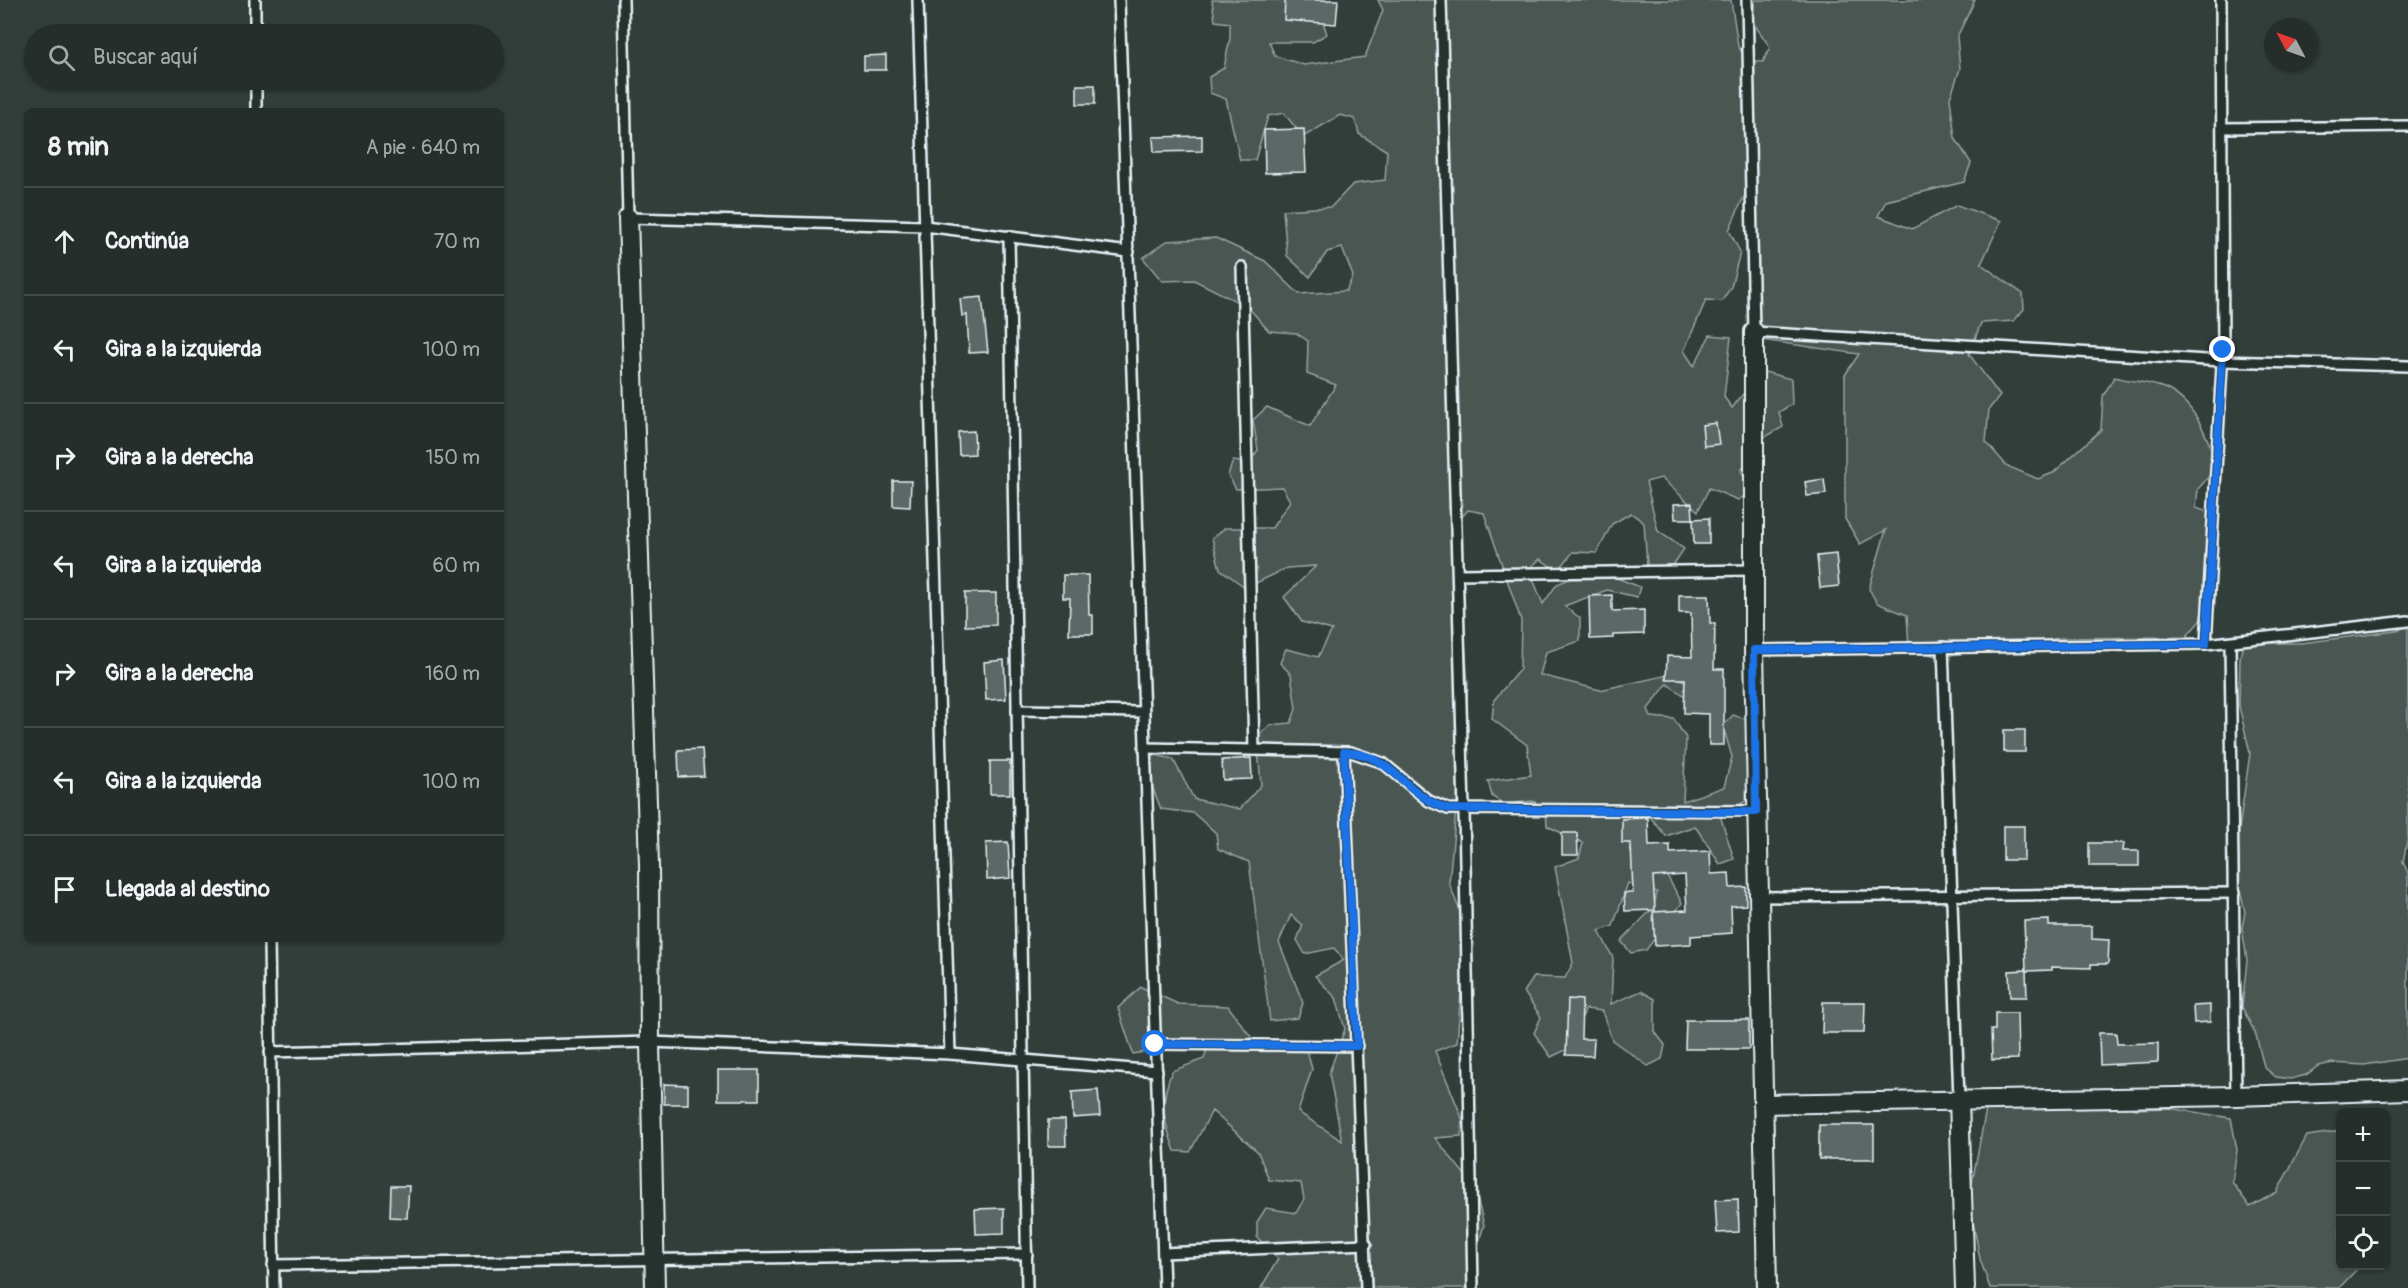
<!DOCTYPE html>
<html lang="es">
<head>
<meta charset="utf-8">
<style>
  body { margin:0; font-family:Pangolin,sans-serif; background:#323a37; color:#f1f3f6 }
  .controls { position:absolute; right:18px; bottom:18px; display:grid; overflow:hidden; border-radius:9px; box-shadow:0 2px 4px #0004 }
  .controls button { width:54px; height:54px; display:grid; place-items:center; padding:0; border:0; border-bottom:2px solid #424a47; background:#262e2b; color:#f1f3f6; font:30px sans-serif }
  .compass { position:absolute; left:2264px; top:18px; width:54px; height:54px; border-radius:50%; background:#262e2b; box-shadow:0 2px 4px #0004; rotate:311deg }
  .stop { position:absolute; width:18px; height:18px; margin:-14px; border:4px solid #1a73e8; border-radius:50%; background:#fff }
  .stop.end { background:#1a73e8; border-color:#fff; box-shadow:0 2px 6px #0008 }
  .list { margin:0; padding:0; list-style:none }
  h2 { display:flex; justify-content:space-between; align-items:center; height:78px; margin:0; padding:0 24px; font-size:26px }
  h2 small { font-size:20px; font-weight:400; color:#a4a8a9 }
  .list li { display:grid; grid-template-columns:39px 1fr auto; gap:18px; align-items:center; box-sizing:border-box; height:108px; padding:0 24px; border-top:2px solid #424a47 }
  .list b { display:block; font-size:22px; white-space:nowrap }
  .list em { font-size:20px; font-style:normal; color:#a4a8a9 }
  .icon { flex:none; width:33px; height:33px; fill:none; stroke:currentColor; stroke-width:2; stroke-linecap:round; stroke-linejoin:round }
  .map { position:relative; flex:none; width:2408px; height:1288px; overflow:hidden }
  .search { position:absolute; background:#262e2b; box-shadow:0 2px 4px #0004; left:24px; top:24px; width:480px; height:66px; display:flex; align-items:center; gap:15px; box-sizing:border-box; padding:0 21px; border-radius:33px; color:#a4a8a9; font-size:22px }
  .panel { position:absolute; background:#262e2b; box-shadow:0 2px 4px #0004; left:24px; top:108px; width:480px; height:834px; border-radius:9px }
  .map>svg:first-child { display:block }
  .green { fill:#495651; stroke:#98a4a4; stroke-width:1.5 }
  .building { fill:#5c6865; stroke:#e8f1f8; stroke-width:1.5 }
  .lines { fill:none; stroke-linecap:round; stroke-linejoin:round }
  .service-casing { stroke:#e8f1f8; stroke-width:14 }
  .minor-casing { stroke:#e8f1f8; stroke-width:22 }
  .service { stroke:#26332d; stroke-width:9 }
  .minor { stroke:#26332d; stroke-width:18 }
  .route { stroke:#1a73e8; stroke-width:8 }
</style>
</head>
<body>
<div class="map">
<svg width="2408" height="1288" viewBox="0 0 2408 1288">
  <rect width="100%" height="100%" fill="#323e39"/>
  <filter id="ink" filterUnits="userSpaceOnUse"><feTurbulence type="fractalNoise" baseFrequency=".0167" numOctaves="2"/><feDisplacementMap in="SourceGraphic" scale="12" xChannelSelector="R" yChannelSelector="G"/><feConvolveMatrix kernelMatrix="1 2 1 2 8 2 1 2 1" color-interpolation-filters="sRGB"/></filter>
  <g filter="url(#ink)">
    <g class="green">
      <path d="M1212 0H1291L1322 19 1327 34 1313 42H1269L1275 56 1304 65 1365 57 1383 10 1378 0H1731L1738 46 1747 60 1763 62 1770 47 1752 21 1755 0H1975L1957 37 1960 69 1950 98 1955 138 1971 163 1964 182 1886 201 1878 216 1912 229 1957 205 2001 221 1981 264 2023 294 2024 309 2014 321 1981 323 1969 354 2000 396 1989 409 1986 442 2007 466 2038 479 2053 473 2101 430 2103 396 2114 377C2130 381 2149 382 2164 388 2195 401 2208 437 2217 467L2198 489 2196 508 2211 513 2218 543 2200 621 2186 637 2060 638 1938 657 1909 647 1907 615 1877 603 1869 589 1886 530 1860 544 1845 519V375L1859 354 1762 340 1746 192 1729 230 1740 252 1731 287 1722 301 1706 300 1684 351 1694 366 1710 335 1731 337 1724 397 1732 408 1761 371 1791 379 1792 404 1779 412 1783 427 1758 441 1741 471 1752 492 1738 500 1709 488 1698 511 1661 478 1646 482 1658 531 1684 549 1667 574 1647 565 1644 523 1631 513 1612 524 1597 553 1573 552 1558 571 1540 559 1529 569 1543 604 1557 584 1594 569 1640 587 1637 597 1607 590 1564 606 1580 618V641L1546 652 1540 675 1600 690 1673 674 1686 682 1685 696 1667 684 1648 709 1651 717 1674 719 1686 738 1683 801 1724 787 1732 757 1723 726 1733 715 1749 720 1746 801 1720 815 1734 859 1720 864 1695 826 1666 836 1647 813 1631 811 1624 826 1636 870 1666 874 1682 903 1646 950 1631 953 1621 941 1654 907 1657 892 1628 883 1613 926 1599 931 1613 958 1611 1004 1641 991 1655 999V1032L1665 1045 1662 1059 1648 1066 1612 1040 1602 1011 1586 1009 1566 1050 1551 1057 1534 1033 1541 1017 1524 992 1534 977 1565 978 1573 963 1555 867 1579 858 1583 843 1547 826 1546 810 1533 801 1503 804 1492 796 1488 781 1531 775 1527 745 1492 719 1494 700 1520 669 1521 620 1484 513 1468 510 1457 522 1468 686 1449 883 1466 927 1457 1043 1435 1051 1462 1118 1461 1136 1435 1138 1474 1186 1484 1225 1476 1252 1477 1288H1261L1278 1259 1257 1237V1222L1266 1208 1296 1213 1304 1199 1301 1183 1269 1180 1258 1152 1212 1111 1190 1152 1175 1151C1163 1119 1159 1104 1172 1071L1204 1059 1209 1042 1133 1054 1118 1008 1141 987 1178 1004 1228 1006 1254 1041 1304 1040 1312 1069 1298 1112 1342 1141 1329 1073 1345 1029 1336 998 1315 976 1344 960 1334 948 1305 954 1297 940 1303 925 1291 915 1279 942 1303 1003 1298 1018 1270 1021 1249 862 1218 849 1216 833 1193 813 1161 809 1144 766 1155 755 1173 759 1194 799 1240 809 1261 785 1257 737 1270 725 1291 723 1296 709 1291 674 1280 663 1286 649 1318 657 1332 630 1302 622 1284 597 1316 566 1287 568 1246 588 1220 569 1212 538 1225 528H1272L1290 501 1282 487 1236 489 1228 475 1233 461 1249 463 1258 450 1253 420 1267 407 1310 426 1336 385 1307 374 1308 341 1296 333 1269 331 1248 307 1194 280 1162 281 1143 258 1167 241 1216 238 1265 261 1299 294 1346 291 1353 276 1342 248 1327 252 1310 277 1287 256 1283 210 1331 207 1353 184 1385 180 1387 151 1359 134 1355 119 1340 115 1303 137 1284 113 1268 116 1255 160H1240L1226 99 1210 93 1209 77 1224 68 1230 38V23L1215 21Z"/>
      <path d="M2408 626V837L2403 862 2408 873V1058L2364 1065 2333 1063 2318 1066 2306 1075 2291 1079 2276 1077 2264 1067 2256 1035 2242 1007 2247 960 2242 928 2245 912 2234 864 2250 753 2239 706 2240 658 2243 643H2301L2396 631Z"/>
      <path d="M2105 1099 2135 1109 2168 1108 2231 1118 2237 1150 2232 1182 2250 1207 2277 1192 2307 1136 2340 1131V1266H2360L2339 1288H1990L1980 1259 1969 1199 1987 1104 2042 1109Z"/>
    </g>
    <g class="building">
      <path d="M1285 0H1338L1336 24 1284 20Z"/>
      <path d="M886 55V70H864V56Z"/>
      <rect x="1077" y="85" width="18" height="19"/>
      <path d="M1304 129 1306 172 1265 173 1264 130Z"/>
      <path d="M1202 136V151L1154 152 1153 137Z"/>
      <path d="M982 297 988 352 969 353 967 315 962 316 960 299Z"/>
      <path d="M1716 423 1719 444 1704 446 1702 425Z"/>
      <path d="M974 431 975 454 959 455 958 432Z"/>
      <path d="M1824 479 1826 494 1807 496 1805 482Z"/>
      <path d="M893 481H911L910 507 893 506Z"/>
      <path d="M1692 503 1693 519H1675L1674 504Z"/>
      <path d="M1709 518V544H1694L1693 519Z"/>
      <path d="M1836 554 1839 586 1820 588 1817 556Z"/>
      <path d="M1063 575H1088L1089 615H1093V634H1069L1070 598H1063Z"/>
      <path d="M965 593H996V625L965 626Z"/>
      <path d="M1612 595V611L1644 610V634L1613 635V638L1590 639 1589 596Z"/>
      <path d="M1679 595H1709L1710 623H1715L1714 669H1724V745H1709V714L1684 713 1685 679H1666L1667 656 1692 657 1691 613H1679Z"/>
      <path d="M1004 660 1006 699 986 700 984 662Z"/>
      <rect x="2004" y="730" width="21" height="22"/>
      <path d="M702 749 704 776 679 777 678 750Z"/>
      <path d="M1251 758 1252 779 1223 780 1222 760Z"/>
      <rect x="990" y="761" width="20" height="33"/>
      <path d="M1648 818 1649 846 1670 845V853L1710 851 1711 874 1729 873 1730 888 1746 887V905L1731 906 1732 933 1691 936V944L1655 946 1653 912 1687 910 1685 875 1653 877 1655 910 1625 911 1624 893H1633L1631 843H1622V819Z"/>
      <rect x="2003" y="826" width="21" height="34"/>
      <path d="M1562 833H1577L1578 855H1562Z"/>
      <path d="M1008 842 1010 878 987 880 986 843Z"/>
      <path d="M2089 843H2124L2123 851H2139V866H2089Z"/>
      <path d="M2049 920V926H2092V939L2109 940 2108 964H2091V968L2052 967V970L2026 971 2027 997H2010L2009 971 2026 970 2024 921Z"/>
      <path d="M1568 999 1582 1000 1581 1039H1594L1593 1056 1566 1055Z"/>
      <path d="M1823 1002H1865L1864 1033H1822Z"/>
      <path d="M2210 1005V1022L2194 1023 2193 1006Z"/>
      <path d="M1995 1013H2017L2018 1059 1992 1060 1991 1030H1995Z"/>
      <path d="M1686 1020H1749V1049H1685Z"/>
      <path d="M2099 1033H2116L2117 1044 2158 1043V1062L2100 1065Z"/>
      <rect x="718" y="1070" width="41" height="30"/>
      <path d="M664 1084 688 1085V1104H664Z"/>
      <path d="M1098 1090 1100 1116 1073 1118 1072 1092Z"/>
      <path d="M1048 1120H1065L1066 1146H1048Z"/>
      <rect x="1819" y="1125" width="55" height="34"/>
      <path d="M391 1186H409L407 1218 390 1217Z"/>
      <path d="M1738 1199 1739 1232 1717 1233 1715 1200Z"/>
      <path d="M1004 1208V1233L976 1234 975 1209Z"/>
    </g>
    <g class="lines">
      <defs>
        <g id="service">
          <path d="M255 0V34"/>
          <path d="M623 0 628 218 925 226 1129 252"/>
          <path d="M918 0 950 1054"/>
          <path d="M1119 0 1164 1288"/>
          <path d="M1441 0 1464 810 1473 1288"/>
          <path d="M1747 0 1754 332 2222 361 2408 366"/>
          <path d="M256 80V111"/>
          <path d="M2223 128 2408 126"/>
          <path d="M1009 236 1027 1288"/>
          <path d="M1242 267 1254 750"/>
          <path d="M1458 574 1754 570"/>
          <path d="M2230 642 2236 1096"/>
          <path d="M2206 644 2223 349 2221 0"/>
          <path d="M1943 647 1959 1099"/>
          <path d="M1754 650 2206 644 2408 621"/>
          <path d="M1017 710 1143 712"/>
          <path d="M1144 748 1351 752 1383 763 1429 801 1448 809 1757 811"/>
          <path d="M1344 752 1366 1288"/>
          <path d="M1759 897 2234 893"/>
          <path d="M269 939 274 1288"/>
          <path d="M1155 1044 1357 1046"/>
          <path d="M270 1052 650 1042 950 1054 1157 1071"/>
          <path d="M1163 1253 1366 1244"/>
          <path d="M273 1265 1027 1254"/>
        </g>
        <g id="minor">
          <path d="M628 218 649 865 650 1042 655 1288"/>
          <path d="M1754 332V650L1767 1288"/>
          <path d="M1959 1099 1965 1288"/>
          <path d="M1763 1104 2236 1096 2408 1090"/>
        </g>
      </defs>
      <use href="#service" class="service-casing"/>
      <use href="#minor" class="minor-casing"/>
      <use href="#service" class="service"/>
      <use href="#minor" class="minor"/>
    </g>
  </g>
  <g class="lines" filter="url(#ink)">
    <path class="route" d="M1155 1044 1357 1046 1344 752C1388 754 1398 783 1430 801 1436 805 1442 807 1448 809L1756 812 1754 650 2206 644 2223 350"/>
  </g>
</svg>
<div class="controls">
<button>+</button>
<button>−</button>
<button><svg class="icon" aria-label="locate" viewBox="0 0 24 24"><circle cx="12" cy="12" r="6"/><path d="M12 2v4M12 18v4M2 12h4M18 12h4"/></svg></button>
</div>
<svg class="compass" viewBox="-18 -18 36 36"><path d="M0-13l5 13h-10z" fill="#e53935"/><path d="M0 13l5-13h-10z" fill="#a4a8a9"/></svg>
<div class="stop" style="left:1155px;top:1044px"></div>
<div class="stop end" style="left:2223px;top:350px"></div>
<div class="search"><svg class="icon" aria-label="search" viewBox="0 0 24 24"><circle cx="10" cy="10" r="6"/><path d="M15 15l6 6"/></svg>Buscar aquí</div>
<section class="panel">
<h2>8 min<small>A pie · 640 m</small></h2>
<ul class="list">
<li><svg class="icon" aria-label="ahead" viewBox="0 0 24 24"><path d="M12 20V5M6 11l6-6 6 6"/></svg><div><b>Continúa</b></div><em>70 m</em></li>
<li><svg class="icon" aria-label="left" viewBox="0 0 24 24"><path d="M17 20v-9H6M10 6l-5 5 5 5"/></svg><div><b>Gira a la izquierda</b></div><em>100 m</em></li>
<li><svg class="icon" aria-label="right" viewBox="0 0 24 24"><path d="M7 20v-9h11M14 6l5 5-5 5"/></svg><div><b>Gira a la derecha</b></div><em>150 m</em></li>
<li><svg class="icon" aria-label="left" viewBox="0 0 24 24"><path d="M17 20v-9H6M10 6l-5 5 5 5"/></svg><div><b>Gira a la izquierda</b></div><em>60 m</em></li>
<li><svg class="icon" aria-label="right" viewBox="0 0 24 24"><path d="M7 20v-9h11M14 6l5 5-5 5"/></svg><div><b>Gira a la derecha</b></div><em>160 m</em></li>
<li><svg class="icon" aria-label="left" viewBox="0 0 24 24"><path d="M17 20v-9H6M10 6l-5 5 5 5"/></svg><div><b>Gira a la izquierda</b></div><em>100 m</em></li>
<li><svg class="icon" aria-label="arrive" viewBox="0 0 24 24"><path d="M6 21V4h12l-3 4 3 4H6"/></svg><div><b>Llegada al destino</b></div></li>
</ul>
</section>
</div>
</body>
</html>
